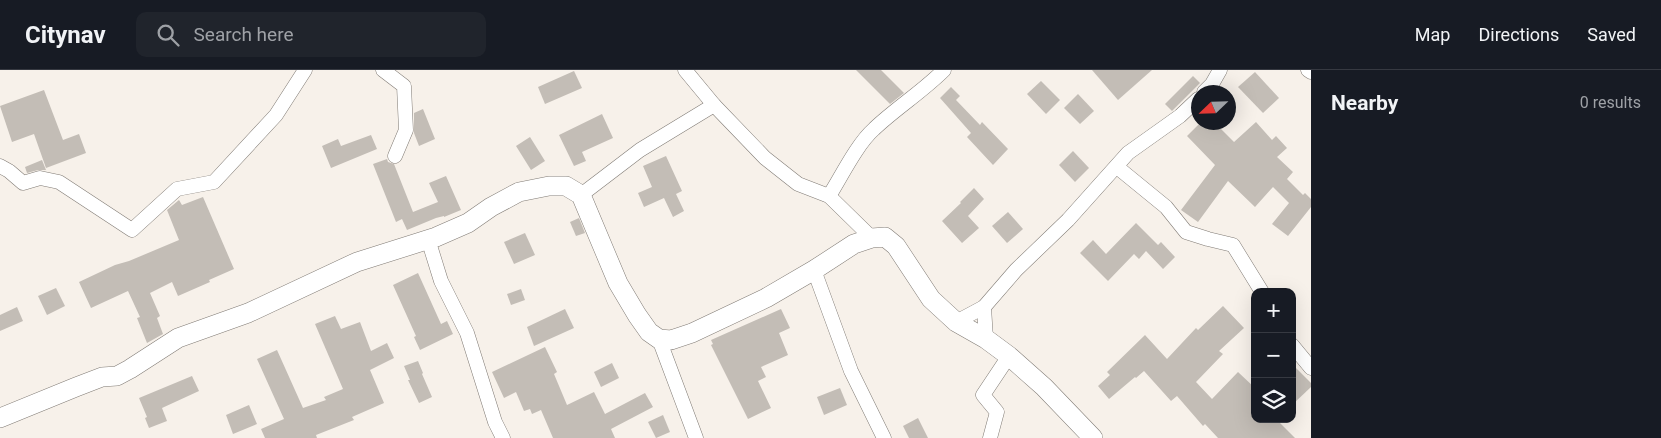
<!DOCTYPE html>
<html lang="en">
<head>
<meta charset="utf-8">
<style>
  body { margin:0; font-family:Roboto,sans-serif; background:#20242c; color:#f1f3f6 }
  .controls { position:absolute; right:15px; bottom:15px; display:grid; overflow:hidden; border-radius:10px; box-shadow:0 5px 20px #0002 }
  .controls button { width:45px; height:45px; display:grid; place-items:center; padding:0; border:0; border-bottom:1px solid #363941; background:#171b24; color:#f1f3f6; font:25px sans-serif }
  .compass { position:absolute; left:1191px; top:15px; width:45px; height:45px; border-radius:50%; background:#171b24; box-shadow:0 5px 20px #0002; rotate:247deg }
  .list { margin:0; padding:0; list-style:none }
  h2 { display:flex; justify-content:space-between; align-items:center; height:65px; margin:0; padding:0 20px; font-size:21px }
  h2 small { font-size:16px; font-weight:400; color:#9ea1a6 }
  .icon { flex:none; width:28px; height:28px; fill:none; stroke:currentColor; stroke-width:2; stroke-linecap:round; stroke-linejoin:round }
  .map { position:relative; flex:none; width:1311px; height:368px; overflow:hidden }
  header { display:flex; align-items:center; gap:30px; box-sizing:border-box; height:70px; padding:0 25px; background:#171b24; border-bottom:1px solid #363941 }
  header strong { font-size:24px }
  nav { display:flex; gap:28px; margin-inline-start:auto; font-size:18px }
  .search { width:350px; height:45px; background:#20242c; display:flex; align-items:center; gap:12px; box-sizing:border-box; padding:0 18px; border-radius:10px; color:#9ea1a6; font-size:19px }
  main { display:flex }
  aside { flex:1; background:#171b24 }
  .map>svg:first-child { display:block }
  .building { fill:#c3bdb6 }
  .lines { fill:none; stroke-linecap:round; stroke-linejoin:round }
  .street-casing { stroke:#807b75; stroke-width:15 }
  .secondary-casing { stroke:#807b75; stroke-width:20 }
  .street { stroke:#fff; stroke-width:14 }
  .secondary { stroke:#fff; stroke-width:19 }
</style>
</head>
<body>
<header>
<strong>Citynav</strong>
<div class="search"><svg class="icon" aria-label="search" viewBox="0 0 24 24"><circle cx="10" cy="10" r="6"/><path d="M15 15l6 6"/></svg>Search here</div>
<nav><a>Map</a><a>Directions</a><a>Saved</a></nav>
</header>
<main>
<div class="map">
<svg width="1311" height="368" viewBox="0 0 1311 368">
  <rect width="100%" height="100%" fill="#f7f1ea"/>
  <g class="building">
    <path d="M856 0H881L904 23 890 34Z"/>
    <path d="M1092 0H1152L1118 30Z"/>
    <path d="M574 1 582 18 545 34 538 17Z"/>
    <path d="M1255 2 1279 28 1263 43 1238 17Z"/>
    <path d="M1193 6 1200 13 1172 41 1165 34Z"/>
    <path d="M1041 11 1060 30 1046 44 1027 24Z"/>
    <path d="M951 17 960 26 956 30 980 55 982 52 1008 79 993 95 967 67 971 63 940 28Z"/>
    <path d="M44 20 63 70 79 64 86 83 46 98 34 64 12 72 0 36Z"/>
    <path d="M1078 24 1094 41 1080 54 1064 38Z"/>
    <path d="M423 39 435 69 419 76 414 63V43Z"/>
    <path d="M602 44 613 68 582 82 586 91 574 96 559 65Z"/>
    <path d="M1201 52H1214L1234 72 1256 52 1272 70 1276 66 1287 78 1277 87 1293 102 1287 109 1303 125 1305 123 1311 129V137L1288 166 1272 154 1289 133 1273 117 1255 137 1228 111 1198 152 1181 140 1215 95 1187 66Z"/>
    <path d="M371 65 377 79 331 98 322 76 338 69 341 76Z"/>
    <path d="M530 67 545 91 531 100 516 76Z"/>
    <path d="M1073 81 1089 98 1075 112 1059 95Z"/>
    <path d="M666 86 682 121 676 124 684 141 673 147 664 128 644 137 638 123 652 117 643 96Z"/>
    <path d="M387 89 388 92 394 94 413 142 438 132 429 113 446 106 461 140 444 147V146L436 148 407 160 402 149 396 152 373 94Z"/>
    <path d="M42 90 46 100H38L27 103 25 97Z"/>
    <path d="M974 118 984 129 968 146 979 158 962 173 942 151 961 133 960 132Z"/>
    <path d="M203 127 234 199 209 210 210 212 178 226 172 212 150 223 160 246 157 248 163 264 147 273 137 248 140 247 128 221 91 238 79 212 115 195 129 191 179 170 167 140 179 130 182 135Z"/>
    <path d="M1008 142 1023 159 1007 173 992 156Z"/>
    <path d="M579 148 585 163 576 166 570 152Z"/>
    <path d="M1136 153 1158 175 1161 172 1175 187 1163 199 1146 181 1139 189 1134 184 1108 211 1080 183 1093 170 1106 184Z"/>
    <path d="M525 163 535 185 514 194 504 172Z"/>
    <path d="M418 203 441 254 447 251 453 264 420 280 414 267 416 266 393 215Z"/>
    <path d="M56 218 65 236 47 245 38 226Z"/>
    <path d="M521 219 525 230 511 235 507 224Z"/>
    <path d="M1223 236 1244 258 1219 281 1223 284 1196 312 1212 329 1238 302 1255 318V349H1276L1295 368H1218L1205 354 1203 356 1177 326 1171 331 1144 301 1136 308 1135 307 1109 329 1098 316 1110 305 1107 302 1145 265 1167 289 1196 258 1198 260Z"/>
    <path d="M17 237 23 251 0 261V245Z"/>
    <path d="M565 239 574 258 534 276 527 257Z"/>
    <path d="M781 239 790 258 779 263 788 285 761 297 766 307 758 311 771 338 748 349 711 275 713 274 711 270Z"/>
    <path d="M335 246 341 259 360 252 371 281 387 273 394 288 370 300 384 333 352 347 354 350 316 365 317 368H265L261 359 284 349 257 289 277 280 303 338 326 330 324 327 343 319 315 254Z"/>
    <path d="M545 277 557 302 554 304 567 335 594 322 605 344 645 323 653 337 611 359 615 368H553L541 340 532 344 530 339 524 341 516 322 504 328 492 302Z"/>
    <path d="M418 291 423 303 422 304 432 327 419 333 408 310H410L404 296Z"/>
    <path d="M612 293 619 308 601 317 594 302Z"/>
    <path d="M1292 294 1311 313V317L1292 335Z"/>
    <path d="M192 306 199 321 162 338 167 351 149 358 145 348 147 347 139 328Z"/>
    <path d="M840 318 847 335 824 345 817 327Z"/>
    <path d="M249 335 257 354 233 364 226 345Z"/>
    <path d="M663 345 670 362 656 368 648 352Z"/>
    <path d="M918 348 928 368H909L903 356Z"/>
  </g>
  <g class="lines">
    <defs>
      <g id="street">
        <path d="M383 0 404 16 406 60 395 86"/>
        <path d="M685 0 714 35 765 88 798 114 829 126 872 168"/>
        <path d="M1308 0 1311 2"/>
        <path d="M1204 22 1212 14 1220 0"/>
        <path d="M0 96 9 101 23 113 40 108 59 112 132 160 177 119 214 112 276 45 305 0"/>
        <path d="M1117 97 1166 137 1186 162 1208 169 1233 175 1262 222"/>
        <path d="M581 125 640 80 714 35"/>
        <path d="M829 126C841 107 857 74 874 59 896 38 922 22 944 0"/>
        <path d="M428 169 441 211 467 263 495 352 503 368"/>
        <path d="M814 200 851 301 884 368"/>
        <path d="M984 237 986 269"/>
        <path d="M956 252 984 237 1016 200 1068 150 1128 83 1180 46 1198 29"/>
        <path d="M659 269 696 368"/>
        <path d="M1292 275 1311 298"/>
        <path d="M990 368 997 342 983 325 1009 286"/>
      </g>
      <path id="secondary" d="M0 348 76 317 102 307 117 306 130 299 178 268 248 243 357 192 436 167 468 153 491 137 519 122 549 116H566L581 125 618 213 637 245 649 262 659 269 671 270 692 263 766 228 814 200 854 174 872 168 885 167 896 176 931 229 956 252 986 269 1009 286 1044 317 1093 368"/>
    </defs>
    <use href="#street" class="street-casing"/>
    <use href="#secondary" class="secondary-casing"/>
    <use href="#street" class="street"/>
    <use href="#secondary" class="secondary"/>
  </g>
</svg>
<div class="controls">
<button>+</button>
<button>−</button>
<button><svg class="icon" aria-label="layers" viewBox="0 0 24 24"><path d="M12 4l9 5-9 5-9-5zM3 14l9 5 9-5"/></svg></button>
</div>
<svg class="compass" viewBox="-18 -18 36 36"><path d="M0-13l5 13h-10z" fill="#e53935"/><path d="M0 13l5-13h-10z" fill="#9ea1a6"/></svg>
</div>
<aside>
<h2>Nearby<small>0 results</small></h2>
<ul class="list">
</ul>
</aside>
</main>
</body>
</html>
